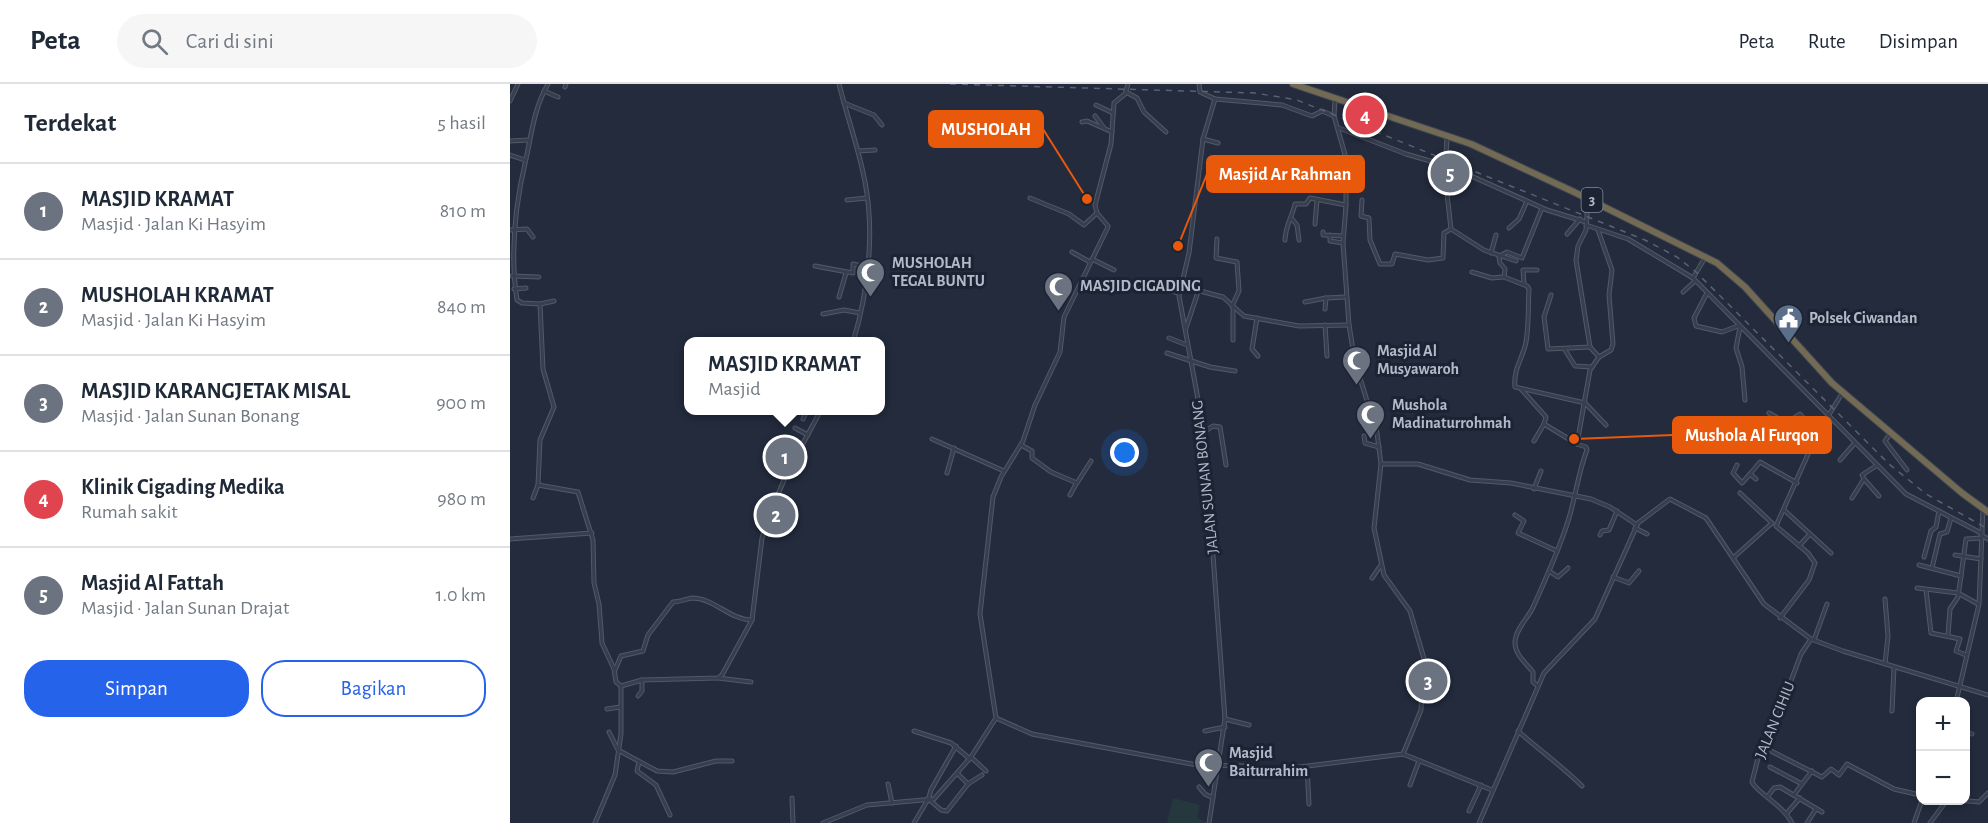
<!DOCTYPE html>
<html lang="id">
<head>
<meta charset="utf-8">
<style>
  body { margin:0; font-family:"Alegreya Sans",sans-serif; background:#f6f6f7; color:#1f2937 }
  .controls { position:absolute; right:18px; bottom:18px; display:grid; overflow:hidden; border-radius:12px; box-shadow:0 3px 9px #0003 }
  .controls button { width:54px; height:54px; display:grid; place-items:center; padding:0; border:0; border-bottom:2px solid #e0e1e3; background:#fff; color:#1f2937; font:30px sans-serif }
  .you { position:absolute; left:615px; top:369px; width:21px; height:21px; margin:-15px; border:4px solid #fff; border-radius:50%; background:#1a73e8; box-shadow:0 0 0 9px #1a73e833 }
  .badge { display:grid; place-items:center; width:39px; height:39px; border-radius:50%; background:#2563eb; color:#fff; font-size:20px; font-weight:700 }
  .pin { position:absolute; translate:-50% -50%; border:3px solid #fff; box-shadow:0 2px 6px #0006 }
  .popup { position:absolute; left:174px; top:253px; width:201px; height:78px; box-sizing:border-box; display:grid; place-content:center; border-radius:12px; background:#fff; filter:drop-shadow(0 2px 4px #0005); font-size:20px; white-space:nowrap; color:#747a83 }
  .popup b { font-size:22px; color:#1f2937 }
  .popup::after { content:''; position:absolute; left:50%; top:100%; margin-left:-12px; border:12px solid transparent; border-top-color:#fff }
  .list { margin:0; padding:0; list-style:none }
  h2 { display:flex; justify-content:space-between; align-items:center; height:78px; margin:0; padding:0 24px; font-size:26px }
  h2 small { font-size:20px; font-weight:400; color:#747a83 }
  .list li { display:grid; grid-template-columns:39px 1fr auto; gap:18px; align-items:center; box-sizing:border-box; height:96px; padding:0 24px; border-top:2px solid #e0e1e3 }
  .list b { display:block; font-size:22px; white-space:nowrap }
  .list p { margin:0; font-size:20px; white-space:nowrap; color:#747a83 }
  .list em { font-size:20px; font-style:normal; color:#747a83 }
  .actions { display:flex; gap:12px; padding:18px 24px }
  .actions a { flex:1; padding:14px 0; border:2px solid #2563eb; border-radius:24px; text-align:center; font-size:21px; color:#2563eb }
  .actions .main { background:#2563eb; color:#fff }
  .icon { flex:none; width:33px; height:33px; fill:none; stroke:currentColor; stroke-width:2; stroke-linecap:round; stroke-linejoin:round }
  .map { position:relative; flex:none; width:1478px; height:739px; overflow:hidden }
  header { display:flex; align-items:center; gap:36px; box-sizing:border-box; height:84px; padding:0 30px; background:#fff; border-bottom:2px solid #e0e1e3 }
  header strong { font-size:28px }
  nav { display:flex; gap:33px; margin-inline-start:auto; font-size:21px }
  .search { width:420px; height:54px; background:#f6f6f7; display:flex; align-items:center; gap:15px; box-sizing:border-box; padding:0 21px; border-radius:33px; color:#747a83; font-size:22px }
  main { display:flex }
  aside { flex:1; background:#fff }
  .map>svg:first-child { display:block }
  .green { fill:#25383e }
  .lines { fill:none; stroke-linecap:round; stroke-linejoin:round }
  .minor-casing { stroke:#525968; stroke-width:5 }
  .highway-casing { stroke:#3f4655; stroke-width:8 }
  .minor { stroke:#373e4d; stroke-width:3 }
  .highway { stroke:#736a54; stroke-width:6 }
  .rail { stroke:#596174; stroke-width:1.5; stroke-dasharray:6 6; stroke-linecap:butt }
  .labels { text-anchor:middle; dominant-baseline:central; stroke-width:6; stroke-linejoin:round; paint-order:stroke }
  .shield { fill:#1c2332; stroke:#858c9b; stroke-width:1.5 }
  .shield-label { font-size:15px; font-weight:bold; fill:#b2b9c8 }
  .poi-label { font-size:16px; font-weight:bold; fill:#b2b9c8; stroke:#1c2332; text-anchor:start }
  .street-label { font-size:16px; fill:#b2b9c8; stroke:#1c2332 }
  .leader { fill:none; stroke:#e8590c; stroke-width:2 }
  .callout-dot { fill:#e8590c; stroke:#1c2332; stroke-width:2 }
  .callout { fill:#e8590c; stroke:#e8590c; stroke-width:2 }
  .callout-label { font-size:18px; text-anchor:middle; font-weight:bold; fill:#fff }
</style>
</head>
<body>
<header>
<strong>Peta</strong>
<div class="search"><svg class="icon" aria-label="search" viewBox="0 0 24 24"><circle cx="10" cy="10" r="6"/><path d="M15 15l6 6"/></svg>Cari di sini</div>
<nav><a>Peta</a><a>Rute</a><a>Disimpan</a></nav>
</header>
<main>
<aside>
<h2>Terdekat<small>5 hasil</small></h2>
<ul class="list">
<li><span class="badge" style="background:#6b7280">1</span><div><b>MASJID KRAMAT</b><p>Masjid · Jalan Ki Hasyim</p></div><em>810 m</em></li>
<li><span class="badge" style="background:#6b7280">2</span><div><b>MUSHOLAH KRAMAT</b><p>Masjid · Jalan Ki Hasyim</p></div><em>840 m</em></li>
<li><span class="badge" style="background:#6b7280">3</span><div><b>MASJID KARANGJETAK MISAL</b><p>Masjid · Jalan Sunan Bonang</p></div><em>900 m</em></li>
<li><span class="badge" style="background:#e0444e">4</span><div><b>Klinik Cigading Medika</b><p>Rumah sakit</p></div><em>980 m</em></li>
<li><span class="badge" style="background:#6b7280">5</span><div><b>Masjid Al Fattah</b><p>Masjid · Jalan Sunan Drajat</p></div><em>1.0 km</em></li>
</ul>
<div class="actions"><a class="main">Simpan</a><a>Bagikan</a></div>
</aside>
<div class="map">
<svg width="1478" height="739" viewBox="0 0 1478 739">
  <rect width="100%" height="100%" fill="#232b3d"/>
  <path class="green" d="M663 714 690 721 687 734 698 739H657Z"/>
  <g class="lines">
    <defs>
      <g id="minor">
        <path d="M329 0C337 33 349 65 355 98 365 149 358 209 343 258"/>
        <path d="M689 0 690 8 705 15"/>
        <path d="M55 3 56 0"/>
        <path d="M34 7 48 13"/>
        <path d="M616 8 627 14 634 28 656 48"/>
        <path d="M705 15 772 21 802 32 812 27 824 32"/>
        <path d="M825 15 824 32 836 74V121L833 159 839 241 845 278 867 349 871 380 864 444 874 491 900 527 917 585 912 604 911 626 893 670"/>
        <path d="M0 17 8 0"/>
        <path d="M334 19 364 31 372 41"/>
        <path d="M586 21 603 29"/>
        <path d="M585 32 594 44"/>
        <path d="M572 38 577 37 602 48"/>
        <path d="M829 44 896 70 941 83 1037 126 1076 138"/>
        <path d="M937 53 935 92 941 145 974 166 1006 177"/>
        <path d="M693 55 708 59"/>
        <path d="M0 57 19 56"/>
        <path d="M348 67 365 66"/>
        <path d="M0 71 15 76"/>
        <path d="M836 83 850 82V73"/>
        <path d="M805 86 836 95"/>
        <path d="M520 114 559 130 574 141 587 129"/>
        <path d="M337 116 357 114"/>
        <path d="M852 116 851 132 859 134 860 156 870 180H882L885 170 918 176 933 174 934 149 941 145"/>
        <path d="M782 135 787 141 789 156"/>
        <path d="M805 140 807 116"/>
        <path d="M1076 141 1118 155 1183 194 1396 410 1471 449"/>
        <path d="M999 144 1009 135 1017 117"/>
        <path d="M1 146 17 145 23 153"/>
        <path d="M1088 146 1102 186 1099 211 1103 260 1101 266 1089 273"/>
        <path d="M813 148V151L833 152"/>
        <path d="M1057 150 1070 135"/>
        <path d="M820 151V157L833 159"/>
        <path d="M707 155 706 174 727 178 729 207 722 222"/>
        <path d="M775 156C775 143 782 133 785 120H796L800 114 836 121"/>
        <path d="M562 168 580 178"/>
        <path d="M981 169 986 151"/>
        <path d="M990 172 997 168 1012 174 1032 124"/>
        <path d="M989 173 990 179 995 185 994 193 1017 202 1019 205C1018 222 1019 241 1016 258 1013 274 1003 285 1005 303L1075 319 1096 341"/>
        <path d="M582 175 604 186"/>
        <path d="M305 182 343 189V180L357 183"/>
        <path d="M962 188 982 194 993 193"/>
        <path d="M2 192 29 193"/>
        <path d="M1183 194 1196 172"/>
        <path d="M1014 200 1013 186H1027"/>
        <path d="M671 202 713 213 734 232 789 242 839 241"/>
        <path d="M4 205 16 204"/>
        <path d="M652 205 669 209"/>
        <path d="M1173 208 1185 197"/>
        <path d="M1197 209 1184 234 1186 242 1212 248 1228 242"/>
        <path d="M1041 211 1034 233 1038 265 1080 263"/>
        <path d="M329 213 336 189"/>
        <path d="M795 218 816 214"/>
        <path d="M30 220 44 217"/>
        <path d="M723 223V256"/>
        <path d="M815 225 816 214 836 213"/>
        <path d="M313 230 334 226 350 229"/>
        <path d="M747 234 742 265 748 272"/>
        <path d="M815 241 817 272"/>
        <path d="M1230 243 1226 264 1232 283 1235 316"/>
        <path d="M676 244 688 208"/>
        <path d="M659 254 677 261"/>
        <path d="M1055 266 1065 282 1082 283"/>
        <path d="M657 269 700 283 725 287"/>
        <path d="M1011 305 1036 333 1034 340 1067 360"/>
        <path d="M1259 329 1276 339 1290 330 1307 350"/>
        <path d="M293 335 297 326"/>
        <path d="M285 344 298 351"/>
        <path d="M694 348 703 342 710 343 716 381"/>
        <path d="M1380 350 1375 357 1397 386"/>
        <path d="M1265 351 1291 367 1302 362"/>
        <path d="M854 352 855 359 869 363"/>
        <path d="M422 355 494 387"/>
        <path d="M1024 357 1034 340"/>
        <path d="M511 361 522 367V374L541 388 567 399 581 377"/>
        <path d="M1330 376 1344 360"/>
        <path d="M871 380H908L960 396 1001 399 1081 415 1100 423 1127 441"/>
        <path d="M1227 381 1223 389 1232 399 1240 390"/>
        <path d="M437 389 444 364"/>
        <path d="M1246 395 1240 390 1250 378 1287 399"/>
        <path d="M1354 395 1369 412"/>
        <path d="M28 401 68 408 83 456 84 499 89 520 92 559 104 585 106 598 111 602"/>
        <path d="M1024 405 1031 387"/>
        <path d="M1230 409 1262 439"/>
        <path d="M560 411 566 400"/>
        <path d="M23 414 28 401 30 356 44 323 33 285 30 220 12 219 7 216C0 170 5 121 16 75 22 48 24 24 38 0"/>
        <path d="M1342 414 1354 395 1352 391 1366 382"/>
        <path d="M1274 426 1321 469"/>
        <path d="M1005 431 1014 437 1008 449 1047 467"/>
        <path d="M1125 444 1137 450"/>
        <path d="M1090 451 1092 447 1099 446 1107 427"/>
        <path d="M1471 451 1478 455"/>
        <path d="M0 455 82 449"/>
        <path d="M1289 462 1299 451"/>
        <path d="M1445 471 1471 475"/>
        <path d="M1414 473 1421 447 1426 443 1429 427"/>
        <path d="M1223 474 1262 439"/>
        <path d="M1409 481 1451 492 1456 455 1471 454"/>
        <path d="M1422 484 1430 450 1437 448 1441 434"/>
        <path d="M1039 487 1048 493 1058 484"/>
        <path d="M1103 493 1119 499 1129 487"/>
        <path d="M862 494 871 481"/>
        <path d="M1407 504 1448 509 1468 520"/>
        <path d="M1416 506 1421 549 1450 555 1446 567 1456 571"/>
        <path d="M1270 534 1299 496 1305 479 1298 469 1266 442 1307 350 1333 308"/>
        <path d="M1438 551 1440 525 1448 513 1451 492"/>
        <path d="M1304 556 1317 520"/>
        <path d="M1375 580 1378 552 1375 515"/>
        <path d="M105 586 111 572 133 567 138 551 163 518C170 518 176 515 182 514 204 514 220 536 242 536"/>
        <path d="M208 594 241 598"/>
        <path d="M1028 602 1023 598V588C1016 579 1004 570 1005 557 1007 542 1019 534 1024 521 1037 492 1050 464 1059 434 1066 411 1068 389 1077 366L1076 363 1067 360 1080 286 1089 273 1080 263 1066 176 1068 162 1076 146 1078 115"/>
        <path d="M128 612 132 607V596"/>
        <path d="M1446 618 1469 520 1473 424"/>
        <path d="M97 625 110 623"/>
        <path d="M1382 627 1384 583"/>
        <path d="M486 634 522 650 687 681 736 682 766 686 893 670 982 706"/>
        <path d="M715 635 739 641"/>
        <path d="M404 647 441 659 460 675"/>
        <path d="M695 647 715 643"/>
        <path d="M1008 647C1029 666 1052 682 1072 702"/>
        <path d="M99 648 108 666 147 687 163 688 206 677H222"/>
        <path d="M1456 648 1462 650"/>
        <path d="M1255 664 1312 693 1321 685 1329 691 1337 680 1384 705 1410 711"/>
        <path d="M461 673 476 687"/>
        <path d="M129 678 127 687 146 701 160 731"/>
        <path d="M797 683 799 720"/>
        <path d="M1260 683 1292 700 1284 711"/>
        <path d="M448 690 458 700 472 691"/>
        <path d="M378 700 382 719"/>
        <path d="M1292 700 1302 687"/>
        <path d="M900 701 909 677"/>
        <path d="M689 703 695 710 703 714"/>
        <path d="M1258 712 1264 704 1270 703 1312 728"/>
        <path d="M282 714 283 739"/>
        <path d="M1448 716 1469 718 1478 709"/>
        <path d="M418 717 421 706 446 662"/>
        <path d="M421 717 431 726 437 727 458 700"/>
        <path d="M959 727 971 701"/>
        <path d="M1277 729 1290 714"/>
        <path d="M85 739 105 691 111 650V602L132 596 208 594 212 591 242 536 252 454 261 427 277 389 311 326"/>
        <path d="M313 739 357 721 424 715 461 673 486 634 470 530 483 413 491 393 513 357 525 321 550 268 554 233 597 145 598 142 587 129 585 121 601 60 604 19 615 10 618 0"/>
        <path d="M404 739 417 717"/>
        <path d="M699 739 715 635 694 348 669 212 679 169 693 55 705 15"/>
        <path d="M969 739 1034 589 1085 535 1128 439 1160 415 1196 434 1254 520 1301 555 1333 567 1478 611"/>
        <path d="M1282 739C1272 720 1247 709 1242 698L1249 670 1258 659 1291 570 1301 555"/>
        <path d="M1297 739 1306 725"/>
        <path d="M1404 739 1412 716"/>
        <path d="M1420 739 1437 716"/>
      </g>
      <path id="highway" d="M783 0 961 60 1064 108 1207 179 1235 203 1322 299 1452 409 1478 428"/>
    </defs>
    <use href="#minor" class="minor-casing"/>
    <use href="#highway" class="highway-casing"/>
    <use href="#minor" class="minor"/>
    <use href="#highway" class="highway"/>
    <path class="rail" d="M440 0 745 9 787 16 1135 156 1167 173 1186 188 1379 380 1416 410 1478 445"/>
  </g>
  <defs>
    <symbol id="mosque-pin" viewBox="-11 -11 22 30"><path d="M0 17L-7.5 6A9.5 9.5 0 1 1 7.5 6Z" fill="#6b7280" stroke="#1c2332"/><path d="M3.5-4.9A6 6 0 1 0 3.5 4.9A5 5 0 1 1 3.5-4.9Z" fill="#fff"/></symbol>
    <symbol id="civic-pin" viewBox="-11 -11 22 30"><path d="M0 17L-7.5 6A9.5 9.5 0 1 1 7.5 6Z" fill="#5c6f8a" stroke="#1c2332"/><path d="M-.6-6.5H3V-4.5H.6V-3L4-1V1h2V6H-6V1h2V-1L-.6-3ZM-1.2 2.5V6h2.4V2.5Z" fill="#fff"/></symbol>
  </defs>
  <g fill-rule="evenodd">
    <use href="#mosque-pin" x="344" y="172" width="33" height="45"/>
    <use href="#mosque-pin" x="532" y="186" width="33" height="45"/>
    <use href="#civic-pin" x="1262" y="218" width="33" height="45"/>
    <use href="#mosque-pin" x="830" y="260" width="33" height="45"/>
    <use href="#mosque-pin" x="844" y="314" width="33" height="45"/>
    <use href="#mosque-pin" x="682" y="662" width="33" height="45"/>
  </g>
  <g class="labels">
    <rect class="shield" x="1071.5" y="104" width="21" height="24" rx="4.5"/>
    <g class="shield-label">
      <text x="1082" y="116">3</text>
    </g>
    <g class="poi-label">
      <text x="382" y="179">MUSHOLAH<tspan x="382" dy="18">TEGAL BUNTU</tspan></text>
      <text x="570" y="202">MASJID CIGADING</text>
      <text x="1299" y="234">Polsek Ciwandan</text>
      <text x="867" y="267">Masjid Al<tspan x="867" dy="18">Musyawaroh</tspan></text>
      <text x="882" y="321">Mushola<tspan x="882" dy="18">Madinaturrohmah</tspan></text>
      <text x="719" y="669">Masjid<tspan x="719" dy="18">Baiturrahim</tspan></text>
    </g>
    <g class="street-label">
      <text transform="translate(695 393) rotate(-96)">JALAN SUNAN BONANG</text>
      <text transform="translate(1265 636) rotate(-68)">JALAN CIHIU</text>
    </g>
  </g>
  <path class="leader" d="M577 115L533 45M668 162L697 90M1064 355L1163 351"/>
  <g class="callout-dot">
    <circle cx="577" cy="115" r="6"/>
    <circle cx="668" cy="162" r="6"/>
    <circle cx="1064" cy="355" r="6"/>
  </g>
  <g class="callout">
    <rect x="419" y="27" width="114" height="36" rx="6"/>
    <rect x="697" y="72" width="157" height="36" rx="6"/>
    <rect x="1163" y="333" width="158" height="36" rx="6"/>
  </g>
  <g class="callout-label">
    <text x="476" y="51">MUSHOLAH</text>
    <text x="775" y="96">Masjid Ar Rahman</text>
    <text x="1242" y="357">Mushola Al Furqon</text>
  </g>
</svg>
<div class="controls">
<button>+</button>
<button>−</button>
</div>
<div class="you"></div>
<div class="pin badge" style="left:275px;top:373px;background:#6b7280">1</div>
<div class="popup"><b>MASJID KRAMAT</b>Masjid</div>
<div class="pin badge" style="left:266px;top:431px;background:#6b7280">2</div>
<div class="pin badge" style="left:918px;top:597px;background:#6b7280">3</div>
<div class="pin badge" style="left:855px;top:31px;background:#e0444e">4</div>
<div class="pin badge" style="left:940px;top:89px;background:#6b7280">5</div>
</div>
</main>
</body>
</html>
